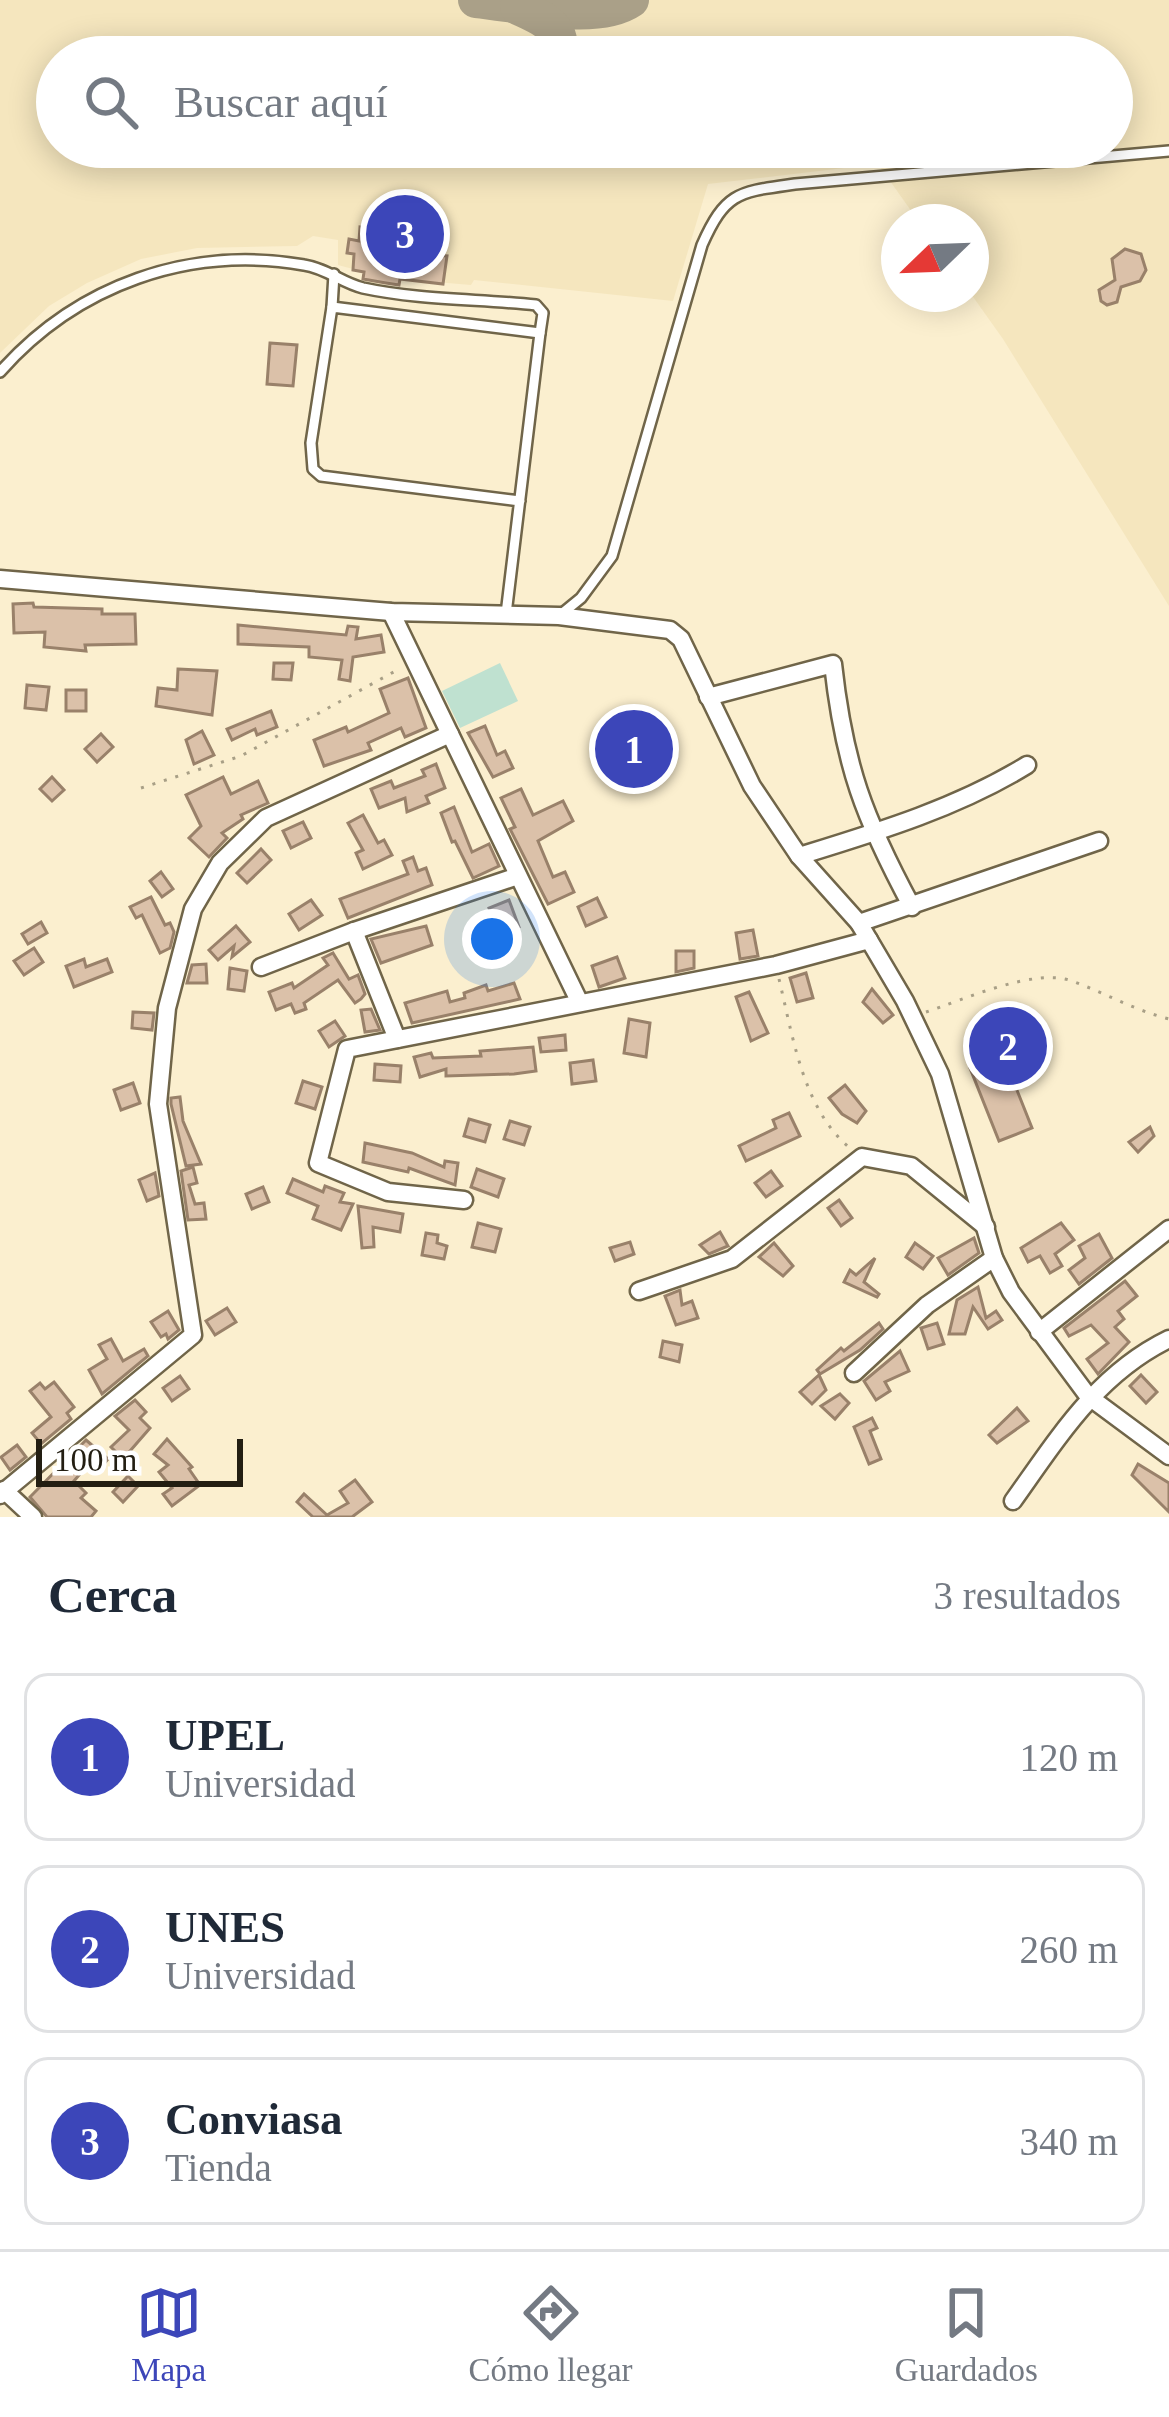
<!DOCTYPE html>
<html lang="es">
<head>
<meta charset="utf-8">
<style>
  body { margin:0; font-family:Georgia,serif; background:#f6f6f7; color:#1f2937 }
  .compass { position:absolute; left:881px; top:204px; width:108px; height:108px; border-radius:50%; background:#fff; box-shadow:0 6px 30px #0003; rotate:247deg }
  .scale { position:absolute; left:36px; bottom:30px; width:207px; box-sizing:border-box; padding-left:12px; border:6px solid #231e12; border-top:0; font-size:33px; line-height:42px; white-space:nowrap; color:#231e12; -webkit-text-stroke:9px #fff; paint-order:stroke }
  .you { position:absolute; left:492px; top:939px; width:42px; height:42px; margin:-30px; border:9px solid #fff; border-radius:50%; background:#1a73e8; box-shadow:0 0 0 18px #1a73e833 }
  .badge { display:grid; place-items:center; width:78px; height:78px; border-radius:50%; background:#3c46b9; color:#fff; font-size:39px; font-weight:700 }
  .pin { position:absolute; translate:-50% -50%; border:6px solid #fff; box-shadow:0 3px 12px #0006 }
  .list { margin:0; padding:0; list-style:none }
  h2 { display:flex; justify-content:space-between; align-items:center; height:156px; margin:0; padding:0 48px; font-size:51px }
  h2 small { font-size:39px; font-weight:400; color:#747a83 }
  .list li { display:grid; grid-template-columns:78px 1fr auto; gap:36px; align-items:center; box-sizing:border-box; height:168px; margin:0 24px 24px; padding:0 24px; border:3px solid #e0e1e3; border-radius:24px }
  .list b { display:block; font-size:45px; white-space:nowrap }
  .list p { margin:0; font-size:39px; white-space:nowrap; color:#747a83 }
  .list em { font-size:39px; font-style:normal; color:#747a83 }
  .icon { flex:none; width:66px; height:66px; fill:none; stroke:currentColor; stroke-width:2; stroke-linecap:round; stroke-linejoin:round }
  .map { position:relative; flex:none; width:1169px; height:1517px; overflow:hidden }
  .search { position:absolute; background:#fff; box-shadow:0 6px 30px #0003; left:36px; right:36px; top:36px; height:132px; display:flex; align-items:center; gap:30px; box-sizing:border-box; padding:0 42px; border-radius:66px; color:#747a83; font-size:45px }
  .sheet { height:732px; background:#fff }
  nav { display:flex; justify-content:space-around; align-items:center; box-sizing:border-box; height:168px; border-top:3px solid #e0e1e3; background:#fff; font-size:33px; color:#747a83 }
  nav a { display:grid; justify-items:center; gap:6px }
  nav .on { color:#3c46b9 }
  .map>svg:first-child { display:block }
  .built { fill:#f5e6be; fill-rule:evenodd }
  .green { fill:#bfe1d0 }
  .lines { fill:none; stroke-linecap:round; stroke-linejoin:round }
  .taxiway { stroke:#aaa088; stroke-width:36 }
  .building { fill:#dbc1a9; stroke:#99816a; stroke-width:3 }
  .service-casing { stroke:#706549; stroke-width:14 }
  .minor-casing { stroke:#706549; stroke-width:21 }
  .path { stroke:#a89f86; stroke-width:3; stroke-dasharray:3 9; stroke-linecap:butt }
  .service { stroke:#fff; stroke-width:9 }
  .minor { stroke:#fff; stroke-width:16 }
</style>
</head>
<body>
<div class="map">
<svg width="1169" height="1517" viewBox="0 0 1169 1517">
  <rect width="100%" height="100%" fill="#fbefcf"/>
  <path class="built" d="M0 0H1169V606L1003 339 971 294V222H919L878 164 708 184 673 301 474 280 471 285 400 279 399 286 363 282 364 272 338 265V240L313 236 297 246 197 248 141 259 87 283 49 306 0 353ZM57 57H1112V147H57Z"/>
  <path class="green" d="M500 663 518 701 460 728 442 691Z"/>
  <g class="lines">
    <g class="taxiway">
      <path d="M476 0C518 4 596 24 631 0"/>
      <path d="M518 7C541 17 569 29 556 57"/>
    </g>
  </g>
  <g class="building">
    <path d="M370 210 419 216 417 235 434 237 432 255 447 256 443 284 400 279 399 285 386 283 363 279 364 272 353 270 354 254 347 253 349 239 359 241 360 227 368 228Z"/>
    <path d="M1125 249 1141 254 1146 270 1140 281 1121 287 1117 302 1107 305 1101 301 1099 290 1115 280 1112 259Z"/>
    <path d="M270 343 297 345 293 386 267 384Z"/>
    <path d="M33 603 34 607 102 609V614H135L136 644 85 645 86 651 44 647 45 632 14 633 13 604Z"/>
    <path d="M238 625 346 635 348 626 358 627 356 639 381 635 384 652 353 657 350 681 339 679 342 660 309 657V647L238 644Z"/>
    <path d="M274 663H293L291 680 273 679Z"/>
    <path d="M178 669 217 671 212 715 156 706 158 688 177 690Z"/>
    <path d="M408 678 426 728 405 737 401 728 368 743 371 750 324 766 314 740 346 727 348 732 389 713 380 689Z"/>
    <path d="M27 685 49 687 46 710 25 708Z"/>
    <rect x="66" y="690" width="20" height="21"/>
    <path d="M271 711 277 727 257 735 255 729 232 740 227 729Z"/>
    <path d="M485 726 497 755 505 751 513 768 493 777 468 733Z"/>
    <path d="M202 731 214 755 194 764 186 740Z"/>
    <path d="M101 734 113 747 97 762 85 749Z"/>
    <path d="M436 764 445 788 426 796 429 803 407 812 405 798 379 808 371 789 391 781 394 788 425 776 422 770Z"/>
    <path d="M52 777 64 790 52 801 40 789Z"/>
    <path d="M223 777 231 794 258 781 268 803 241 815 243 819 222 833 227 838 209 857 189 838 201 826 186 795Z"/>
    <path d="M521 789 533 815 563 801 573 821 538 841 553 877 565 872 574 892 548 904 510 829 515 827 501 798Z"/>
    <path d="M454 807 472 852 489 844 499 866 473 878 455 841 452 842 441 813Z"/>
    <path d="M363 815 378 843 384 840 392 855 363 869 356 853 363 850 348 823Z"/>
    <path d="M303 822 311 838 291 848 283 831Z"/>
    <path d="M261 849 271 860 247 883 237 873Z"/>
    <path d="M413 857 418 871 426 868 432 885 348 918 340 899 408 874 403 861Z"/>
    <path d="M161 872 173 889 162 897 150 881Z"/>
    <path d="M151 897 165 925 170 923 174 932 170 948 160 953 142 915 136 918 130 907Z"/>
    <path d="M597 898 606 917 586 926 578 907Z"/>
    <path d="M311 900 322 915 299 930 289 914Z"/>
    <path d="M509 900 519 927 510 931 516 946 492 955 487 964 478 933 497 928 489 908Z"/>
    <path d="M41 922 47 933 28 944 22 934Z"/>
    <path d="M236 926 250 942 232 957 234 946 218 960 209 950Z"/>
    <path d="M426 926 432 945 381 963 371 939Z"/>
    <path d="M753 930 758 956 740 959 736 933Z"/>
    <path d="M34 948 43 962 24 975 14 961Z"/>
    <path d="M676 951H694V968L676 972Z"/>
    <path d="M333 953 349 979 358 975 365 994 361 999 355 1003 338 980 304 1003 306 1009 295 1013 291 1004 276 1010 269 992 292 983 294 988 328 965 323 958Z"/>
    <path d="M617 957 625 978 599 987 592 966Z"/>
    <path d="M84 959 86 967 107 959 112 972 74 987 66 966Z"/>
    <path d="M206 964 207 983H187L192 965Z"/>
    <path d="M230 968 247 971 244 991 228 989Z"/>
    <path d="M806 973 813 998 797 1002 790 978Z"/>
    <path d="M514 983 520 999 412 1023 405 1003 447 991 450 1002 465 998 464 993 486 985 488 991Z"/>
    <path d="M872 989 893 1015 883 1023 863 1002Z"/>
    <path d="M749 992 768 1033 751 1041 736 997Z"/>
    <path d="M371 1009 380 1030 365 1032 361 1010Z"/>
    <path d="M133 1012 154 1013 152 1030 132 1028Z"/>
    <path d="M629 1019 650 1023 646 1057 624 1053Z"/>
    <path d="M335 1021 345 1036 329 1047 319 1031Z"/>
    <path d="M565 1035 566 1050 541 1052 539 1038Z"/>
    <path d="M533 1047 536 1071 514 1074 446 1076V1069L420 1077 414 1057 431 1053 433 1058 481 1056 480 1051Z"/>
    <path d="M1003 1055 1032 1128 999 1141 970 1068Z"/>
    <path d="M593 1060 596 1081 572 1084 570 1063Z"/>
    <path d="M375 1064 401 1066 400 1082 374 1080Z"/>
    <path d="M303 1081 322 1087 315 1109 296 1103Z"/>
    <path d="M133 1083 140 1103 121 1110 114 1090Z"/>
    <path d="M845 1085 866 1111 857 1123 842 1114 829 1098Z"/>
    <path d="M180 1097 183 1121 201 1164 186 1166 171 1104V1098Z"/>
    <path d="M789 1113 800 1136 746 1161 739 1146 776 1128 773 1120Z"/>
    <path d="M469 1119 490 1125 485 1142 464 1136Z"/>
    <path d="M510 1121 530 1127 524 1145 504 1139Z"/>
    <path d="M1150 1127 1154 1136 1138 1152 1129 1142Z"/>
    <path d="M365 1143 412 1153 444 1167 445 1161 458 1163 455 1185 409 1168 408 1172 363 1162Z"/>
    <path d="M193 1167 197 1183 189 1185 195 1204 204 1203 206 1219 188 1220 181 1171Z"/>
    <path d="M477 1169 504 1179 498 1197 471 1187Z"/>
    <path d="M771 1171 782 1186 766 1197 755 1183Z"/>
    <path d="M155 1173 159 1196 147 1201 139 1180Z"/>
    <path d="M293 1179 323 1192 325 1186 344 1193 340 1202 353 1204 341 1230 313 1219 318 1206 287 1193Z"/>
    <path d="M263 1187 269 1202 252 1209 246 1194Z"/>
    <path d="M839 1200 852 1218 841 1226 828 1208Z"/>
    <path d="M358 1206 403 1214 400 1232 373 1227 374 1247 362 1248Z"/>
    <path d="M478 1223 501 1229 495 1252 472 1247Z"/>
    <path d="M1061 1223 1074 1240 1055 1254 1062 1266 1050 1273 1040 1256 1028 1262 1021 1248Z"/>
    <path d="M720 1232 728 1246 709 1254 700 1245Z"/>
    <path d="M426 1233 438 1235 437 1243 447 1246 444 1259 422 1255Z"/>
    <path d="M1099 1234 1112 1258 1079 1284 1069 1270 1085 1258 1079 1246Z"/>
    <path d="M974 1238 979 1253 948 1275 938 1258Z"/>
    <path d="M630 1242 634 1254 615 1261 610 1248Z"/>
    <path d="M774 1243 793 1266 783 1276 759 1257Z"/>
    <path d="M915 1243 933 1256 923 1269 906 1257Z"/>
    <path d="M875 1258 864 1282 879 1294 877 1297 844 1282 850 1270 856 1275Z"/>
    <path d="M1125 1281 1137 1296 1118 1311 1124 1319 1115 1327 1129 1342 1098 1374 1087 1359 1108 1343 1091 1325 1069 1336 1064 1328Z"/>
    <path d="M978 1287 986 1318 996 1311 1002 1320 988 1329 973 1307 965 1334H949L957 1300Z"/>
    <path d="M680 1290 682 1305 692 1301 698 1318 676 1325 665 1296Z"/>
    <path d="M227 1308 236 1322 215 1335 206 1321Z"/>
    <path d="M168 1311 179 1330 168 1339 166 1334 161 1337 151 1322Z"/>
    <path d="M879 1323 883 1329 860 1350 820 1374 817 1370 841 1348 844 1351Z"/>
    <path d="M937 1323 944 1344 928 1349 921 1328Z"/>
    <path d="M111 1339 123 1361 144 1349 148 1356 102 1394 89 1370 107 1359 99 1345Z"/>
    <path d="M663 1341 682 1345 679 1362 660 1357Z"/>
    <path d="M900 1351 909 1371 885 1382 890 1391 876 1400 864 1381Z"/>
    <path d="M819 1375 826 1390 812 1404 800 1392Z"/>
    <path d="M1141 1375 1157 1392 1146 1403 1130 1386Z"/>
    <path d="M180 1376 189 1389 172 1401 163 1388Z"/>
    <path d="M54 1382 74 1407 67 1413 71 1419 41 1444 32 1433 51 1417 30 1391 40 1383 45 1389Z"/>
    <path d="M840 1394 849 1403 835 1419 821 1406Z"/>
    <path d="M135 1400 146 1412 140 1418 150 1428 123 1459 111 1447 129 1430 115 1416Z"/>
    <path d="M1017 1408 1028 1421 997 1443 989 1435Z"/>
    <path d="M872 1418 877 1428 870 1431 881 1459 869 1464 854 1427Z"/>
    <path d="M167 1439 192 1467 189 1469 200 1485 172 1506 163 1494 172 1488 159 1472 168 1465 154 1454Z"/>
    <path d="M86 1440 108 1459 99 1470 90 1462 74 1481 86 1493 81 1498 96 1511 91 1517H47L30 1497Z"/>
    <path d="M17 1445 26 1457 10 1470 1 1457Z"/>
    <path d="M1138 1464 1169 1483V1512L1132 1475Z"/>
    <path d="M128 1476 138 1486 123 1502 113 1492Z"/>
    <path d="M355 1480 372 1502 352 1517H313L297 1502 304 1494 327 1515 348 1503 340 1491Z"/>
  </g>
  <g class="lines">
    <defs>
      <g id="service">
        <path d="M332 307 334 274"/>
        <path d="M0 372C77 285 189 245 304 265 326 268 342 283 363 288 419 300 480 299 536 305L543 313 540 333"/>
        <path d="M506 614 540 333 332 307 311 443 313 469 321 476 520 501"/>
        <path d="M559 616 581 598 612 556 702 245C726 191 739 192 795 184L1169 151"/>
      </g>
      <g id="minor">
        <path d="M0 579 391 612 559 616 670 630 681 639 752 786 799 856 859 923 905 1001 940 1074 994 1258 1011 1292 1088 1396 1169 1456"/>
        <path d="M391 612 579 1001"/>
        <path d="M708 697 833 664C844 765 864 818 912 907"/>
        <path d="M799 856C877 832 957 808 1027 765"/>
        <path d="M859 923 1099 841"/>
        <path d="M354 931 397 1039"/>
        <path d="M261 967 354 931 518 876"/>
        <path d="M464 1200 388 1192 318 1163 347 1049 776 965 869 940"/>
        <path d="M639 1291 732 1259 862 1157 911 1166 986 1227"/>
        <path d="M1039 1332 1169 1229"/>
        <path d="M854 1373 927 1305 994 1258"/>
        <path d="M4 1490 33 1517"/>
        <path d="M0 1495 193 1335 158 1104 167 1008 193 909 220 863 266 818 450 734"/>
        <path d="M1013 1501C1058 1438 1097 1374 1169 1339"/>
      </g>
    </defs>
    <use href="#service" class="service-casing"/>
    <use href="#minor" class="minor-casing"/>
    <g class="path">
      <path d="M141 788 241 756 399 669"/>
      <path d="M779 979C793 1037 803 1110 851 1149"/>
      <path d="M926 1012C963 1000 1035 967 1072 981 1105 993 1134 1010 1169 1019"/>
    </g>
    <use href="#service" class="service"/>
    <use href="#minor" class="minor"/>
  </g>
</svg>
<svg class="compass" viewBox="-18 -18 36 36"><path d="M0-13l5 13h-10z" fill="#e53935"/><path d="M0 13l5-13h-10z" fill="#747a83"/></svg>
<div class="scale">100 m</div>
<div class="you"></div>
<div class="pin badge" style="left:634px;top:749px">1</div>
<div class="pin badge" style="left:1008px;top:1046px">2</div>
<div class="pin badge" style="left:405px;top:234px">3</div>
<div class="search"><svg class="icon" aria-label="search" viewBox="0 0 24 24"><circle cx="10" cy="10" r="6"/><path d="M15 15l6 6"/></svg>Buscar aquí</div>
</div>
<section class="sheet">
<h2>Cerca<small>3 resultados</small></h2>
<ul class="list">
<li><span class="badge">1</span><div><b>UPEL</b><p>Universidad</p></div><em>120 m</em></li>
<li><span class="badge">2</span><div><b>UNES</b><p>Universidad</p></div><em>260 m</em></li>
<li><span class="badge">3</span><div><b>Conviasa</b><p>Tienda</p></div><em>340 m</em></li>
</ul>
</section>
<nav>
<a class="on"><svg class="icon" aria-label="map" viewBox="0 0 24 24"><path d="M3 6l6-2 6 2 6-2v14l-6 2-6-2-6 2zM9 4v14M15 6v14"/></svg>Mapa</a>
<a><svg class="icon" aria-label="directions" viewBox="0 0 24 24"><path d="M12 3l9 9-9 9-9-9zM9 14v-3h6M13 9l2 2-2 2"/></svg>Cómo llegar</a>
<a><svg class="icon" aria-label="saved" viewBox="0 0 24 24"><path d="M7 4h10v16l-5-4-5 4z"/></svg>Guardados</a>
</nav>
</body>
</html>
